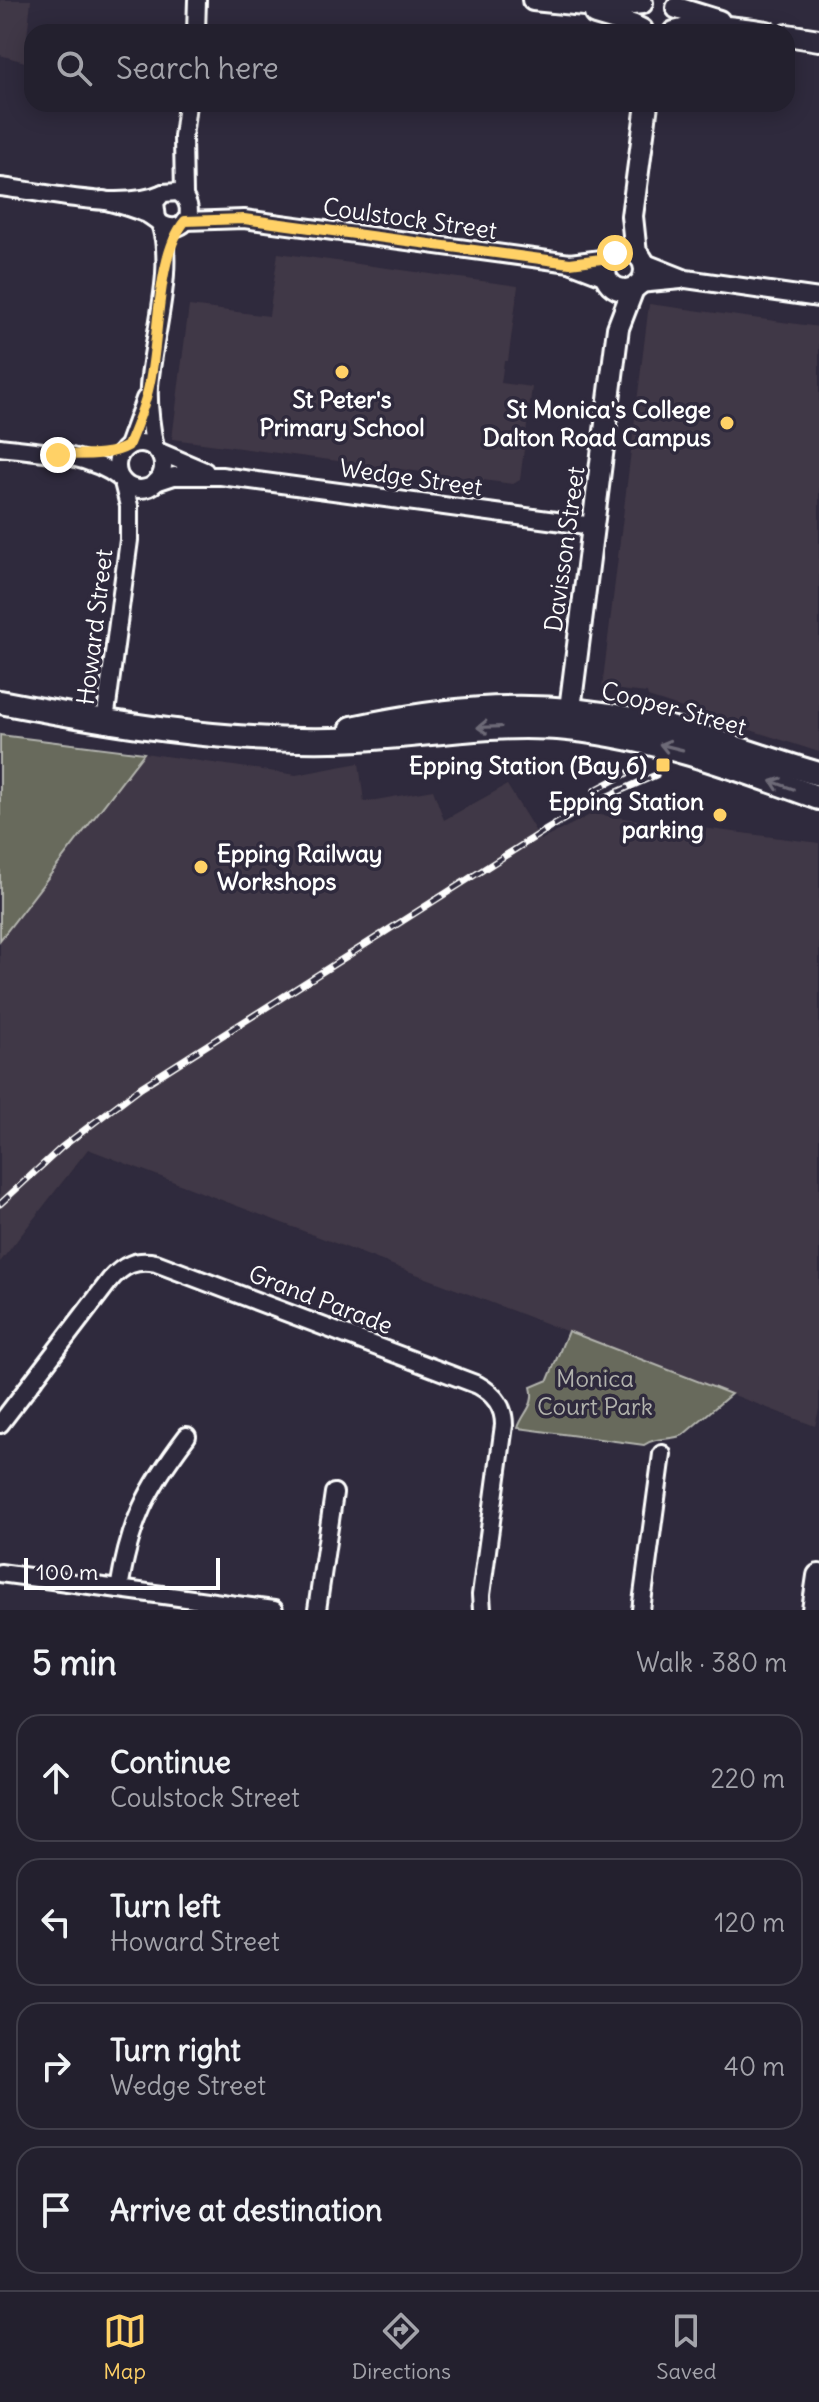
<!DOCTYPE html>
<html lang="en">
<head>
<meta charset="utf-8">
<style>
  body { margin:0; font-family:Delius,sans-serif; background:#2b2836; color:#f1f3f6 }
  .scale { position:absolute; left:24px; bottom:20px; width:196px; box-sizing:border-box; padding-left:8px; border:4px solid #fff; border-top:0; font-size:22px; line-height:28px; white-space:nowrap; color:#fff; -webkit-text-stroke:6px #2f2a3d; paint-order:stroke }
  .stop { position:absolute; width:24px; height:24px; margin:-18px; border:6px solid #ffd166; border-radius:50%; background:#fff }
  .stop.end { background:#ffd166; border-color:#fff; box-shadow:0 2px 8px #0008 }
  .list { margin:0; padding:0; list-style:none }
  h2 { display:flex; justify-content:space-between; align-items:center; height:104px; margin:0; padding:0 32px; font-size:34px }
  h2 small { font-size:26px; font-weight:400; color:#a3a3aa }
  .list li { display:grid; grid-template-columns:52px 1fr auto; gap:24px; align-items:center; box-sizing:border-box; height:128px; margin:0 16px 16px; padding:0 16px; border:2px solid #403e4a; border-radius:24px }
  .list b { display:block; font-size:30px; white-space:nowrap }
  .list p { margin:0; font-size:26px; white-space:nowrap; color:#a3a3aa }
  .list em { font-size:26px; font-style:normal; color:#a3a3aa }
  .icon { flex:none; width:44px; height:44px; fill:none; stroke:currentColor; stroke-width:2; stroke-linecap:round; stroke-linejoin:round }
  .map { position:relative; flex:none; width:819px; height:1610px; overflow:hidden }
  .search { position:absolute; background:#23202e; box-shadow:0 4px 20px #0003; left:24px; right:24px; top:24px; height:88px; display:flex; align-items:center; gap:20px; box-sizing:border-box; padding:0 28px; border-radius:24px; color:#a3a3aa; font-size:30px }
  .sheet { height:680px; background:#23202e }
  nav { display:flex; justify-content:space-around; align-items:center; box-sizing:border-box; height:112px; border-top:2px solid #403e4a; background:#23202e; font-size:22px; color:#a3a3aa }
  nav a { display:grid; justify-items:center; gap:4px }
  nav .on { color:#ffd166 }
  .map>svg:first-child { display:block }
  .built { fill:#413846 }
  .green { fill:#676a5c; stroke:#b3b4ae; stroke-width:2 }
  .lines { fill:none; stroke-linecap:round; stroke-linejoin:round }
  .minor-casing { stroke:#fff; stroke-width:22 }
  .tertiary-casing { stroke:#fff; stroke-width:26 }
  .secondary-casing { stroke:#fff; stroke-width:28 }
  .minor { stroke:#2f2a3d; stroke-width:16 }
  .tertiary { stroke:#2f2a3d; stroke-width:20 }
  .secondary { stroke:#2f2a3d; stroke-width:22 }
  .rail-casing { stroke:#fff; stroke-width:7 }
  .rail { stroke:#2f2a3d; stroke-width:4; stroke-dasharray:12; stroke-linecap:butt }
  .oneway { stroke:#6d6a77 }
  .route { stroke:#ffd166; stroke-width:10 }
  .poi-dot { fill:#ffd166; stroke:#2f2a3d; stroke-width:3 }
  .labels { text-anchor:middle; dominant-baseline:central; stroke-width:7; stroke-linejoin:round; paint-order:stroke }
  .street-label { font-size:24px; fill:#fff; stroke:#2f2a3d }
  .poi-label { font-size:24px; font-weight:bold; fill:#fff; stroke:#2f2a3d; text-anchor:end }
  .park-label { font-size:24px; fill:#b3b4ae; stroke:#2f2a3d }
</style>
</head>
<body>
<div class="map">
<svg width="819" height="1610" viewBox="0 0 819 1610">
  <rect width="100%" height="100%" fill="#2f2a3d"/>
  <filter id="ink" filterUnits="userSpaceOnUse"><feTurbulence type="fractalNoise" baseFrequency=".0125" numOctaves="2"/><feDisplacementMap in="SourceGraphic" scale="16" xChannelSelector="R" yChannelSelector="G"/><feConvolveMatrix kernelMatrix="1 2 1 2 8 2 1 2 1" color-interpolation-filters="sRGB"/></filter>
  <g filter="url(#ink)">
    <g class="built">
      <path d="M0 0H31L27 37 32 38V64L0 55Z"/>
      <path d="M278 253 518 286 508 361H504L501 383 532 387 520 480 513 484 172 439 189 306 269 316Z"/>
      <path d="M649 304 819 327V752L648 697 647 693 602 688Z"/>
      <path d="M144 753 296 775 359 763 364 802 433 790 444 820 507 785 541 840 592 814 819 843V1409L815 1426 88 1149 0 1262V940Z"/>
    </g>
    <g class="green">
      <path d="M0 735 144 753 0 940Z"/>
      <path d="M568 1331 731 1394 683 1435C669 1441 657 1436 644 1445L518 1428C523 1412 536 1406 531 1387L548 1380Z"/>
    </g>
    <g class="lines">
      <defs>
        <g id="minor">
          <path d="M196 32 197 0"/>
          <path d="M0 187C46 192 121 212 163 193"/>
          <path d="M184 195 183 137 187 104"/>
          <path d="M103 200C118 204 133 208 147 214 155 218 161 226 170 227 192 230 195 202 178 192L163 193 155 202 157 219"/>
          <path d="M185 221 244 219 570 263 609 258"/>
          <path d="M643 262 686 279 819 298"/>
          <path d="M572 264 606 277"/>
          <path d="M639 284 681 280"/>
          <circle cx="140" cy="466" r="23"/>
          <path d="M128 446 145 399"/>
          <path d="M0 447C40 452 87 453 120 478"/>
          <path d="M155 448C151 428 148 407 149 387 152 340 177 264 159 221"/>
          <path d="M158 451 205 471"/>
          <path d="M156 482 174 476H221L593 526"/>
          <path d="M105 721 129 540V506L123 482"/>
          <path d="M0 1424 110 1280C123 1265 136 1259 156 1263L478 1385C494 1394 504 1406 504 1425L481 1595 482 1610"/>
          <path d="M0 1573 274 1610"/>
          <path d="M119 1589C130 1522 146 1490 187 1436"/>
          <path d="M317 1610 334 1493"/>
          <path d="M641 1610 662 1454"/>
        </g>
        <g id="tertiary">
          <path d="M533 0 605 7 642 3"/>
          <path d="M677 8 719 21"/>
          <path d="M595 14 632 25 642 30"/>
          <path d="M674 32C704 23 736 27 767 32"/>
          <path d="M787 35 819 40"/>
          <circle cx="625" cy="270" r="20"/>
          <path d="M636 254 632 216 647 104"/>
          <path d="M570 709 618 328 633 289"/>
        </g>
        <g id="secondary">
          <path d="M0 702C109 723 220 742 332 740 411 739 488 721 568 729 656 738 736 768 819 798"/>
          <path d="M352 728C451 707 537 699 637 720 699 733 759 757 819 774"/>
          <path d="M814 1610 819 1576"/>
        </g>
      </defs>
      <use href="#minor" class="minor-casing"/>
      <use href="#tertiary" class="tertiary-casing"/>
      <use href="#secondary" class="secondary-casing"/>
      <use href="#minor" class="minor"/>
      <use href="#tertiary" class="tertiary"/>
      <use href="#secondary" class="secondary"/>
      <defs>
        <g id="rail">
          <path d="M595 790 639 767"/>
          <path d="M0 1204 62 1147 141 1087 541 833 588 805 656 775"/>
        </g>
      </defs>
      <use href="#rail" class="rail-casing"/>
      <use href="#rail" class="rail"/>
    </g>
    <defs><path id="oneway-shaft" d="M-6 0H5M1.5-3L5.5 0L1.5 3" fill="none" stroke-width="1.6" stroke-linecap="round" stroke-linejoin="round" transform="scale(2)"/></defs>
    <g class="oneway">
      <use href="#oneway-shaft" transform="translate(489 727) rotate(178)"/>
      <use href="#oneway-shaft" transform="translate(671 747) rotate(-166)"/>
      <use href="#oneway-shaft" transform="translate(782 785) rotate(-160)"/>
    </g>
  </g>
  <g class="lines" filter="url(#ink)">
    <path class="route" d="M58 455C80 454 109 457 128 446 136 426 145 406 149 386 160 341 155 257 185 221L244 219 570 263 609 258 615 253"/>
  </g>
  <g class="poi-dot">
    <circle cx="342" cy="372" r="8"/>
    <circle cx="727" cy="423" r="8"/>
    <rect x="655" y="757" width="16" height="16" rx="4"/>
    <circle cx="720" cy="815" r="8"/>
    <circle cx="201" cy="867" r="8"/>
  </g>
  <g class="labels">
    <g class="street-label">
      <text transform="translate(410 218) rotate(8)">Coulstock Street</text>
      <text transform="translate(411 477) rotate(8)">Wedge Street</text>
      <text transform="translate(564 549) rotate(-82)">Davisson Street</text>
      <text transform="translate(94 627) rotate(-83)">Howard Street</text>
      <text transform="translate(674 708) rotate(15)">Cooper Street</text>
      <text transform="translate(321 1299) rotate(21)">Grand Parade</text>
    </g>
    <g class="poi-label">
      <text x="342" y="399" text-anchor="middle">St Peter's<tspan x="342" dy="28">Primary School</tspan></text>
      <text x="711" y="409">St Monica's College<tspan x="711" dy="28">Dalton Road Campus</tspan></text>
      <text x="647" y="765">Epping Station (Bay 6)</text>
      <text x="704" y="801">Epping Station<tspan x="704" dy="28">parking</tspan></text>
      <text x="217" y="853" text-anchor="start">Epping Railway<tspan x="217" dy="28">Workshops</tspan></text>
    </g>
    <g class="park-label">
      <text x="595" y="1378">Monica<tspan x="595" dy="28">Court Park</tspan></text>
    </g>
  </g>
</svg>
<div class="scale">100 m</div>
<div class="stop" style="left:615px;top:253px"></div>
<div class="stop end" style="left:58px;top:455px"></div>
<div class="search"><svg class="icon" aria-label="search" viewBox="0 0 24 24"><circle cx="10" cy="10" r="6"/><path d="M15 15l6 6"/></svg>Search here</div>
</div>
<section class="sheet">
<h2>5 min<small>Walk · 380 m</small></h2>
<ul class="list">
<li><svg class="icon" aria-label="ahead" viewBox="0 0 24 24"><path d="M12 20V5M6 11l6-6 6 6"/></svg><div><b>Continue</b><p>Coulstock Street</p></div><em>220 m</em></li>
<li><svg class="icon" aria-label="left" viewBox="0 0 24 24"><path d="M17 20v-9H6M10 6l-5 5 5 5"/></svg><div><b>Turn left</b><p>Howard Street</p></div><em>120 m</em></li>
<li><svg class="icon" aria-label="right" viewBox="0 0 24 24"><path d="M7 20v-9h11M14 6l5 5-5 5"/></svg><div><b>Turn right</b><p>Wedge Street</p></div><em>40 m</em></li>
<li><svg class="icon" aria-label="arrive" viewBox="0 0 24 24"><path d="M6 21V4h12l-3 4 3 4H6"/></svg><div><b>Arrive at destination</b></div></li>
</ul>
</section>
<nav>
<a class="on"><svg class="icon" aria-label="map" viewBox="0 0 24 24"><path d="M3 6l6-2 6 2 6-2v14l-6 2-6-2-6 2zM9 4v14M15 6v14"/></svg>Map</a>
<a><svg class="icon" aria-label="directions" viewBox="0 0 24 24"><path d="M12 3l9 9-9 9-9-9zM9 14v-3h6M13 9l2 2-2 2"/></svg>Directions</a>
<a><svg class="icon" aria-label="saved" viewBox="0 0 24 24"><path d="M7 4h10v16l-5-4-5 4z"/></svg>Saved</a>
</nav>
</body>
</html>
